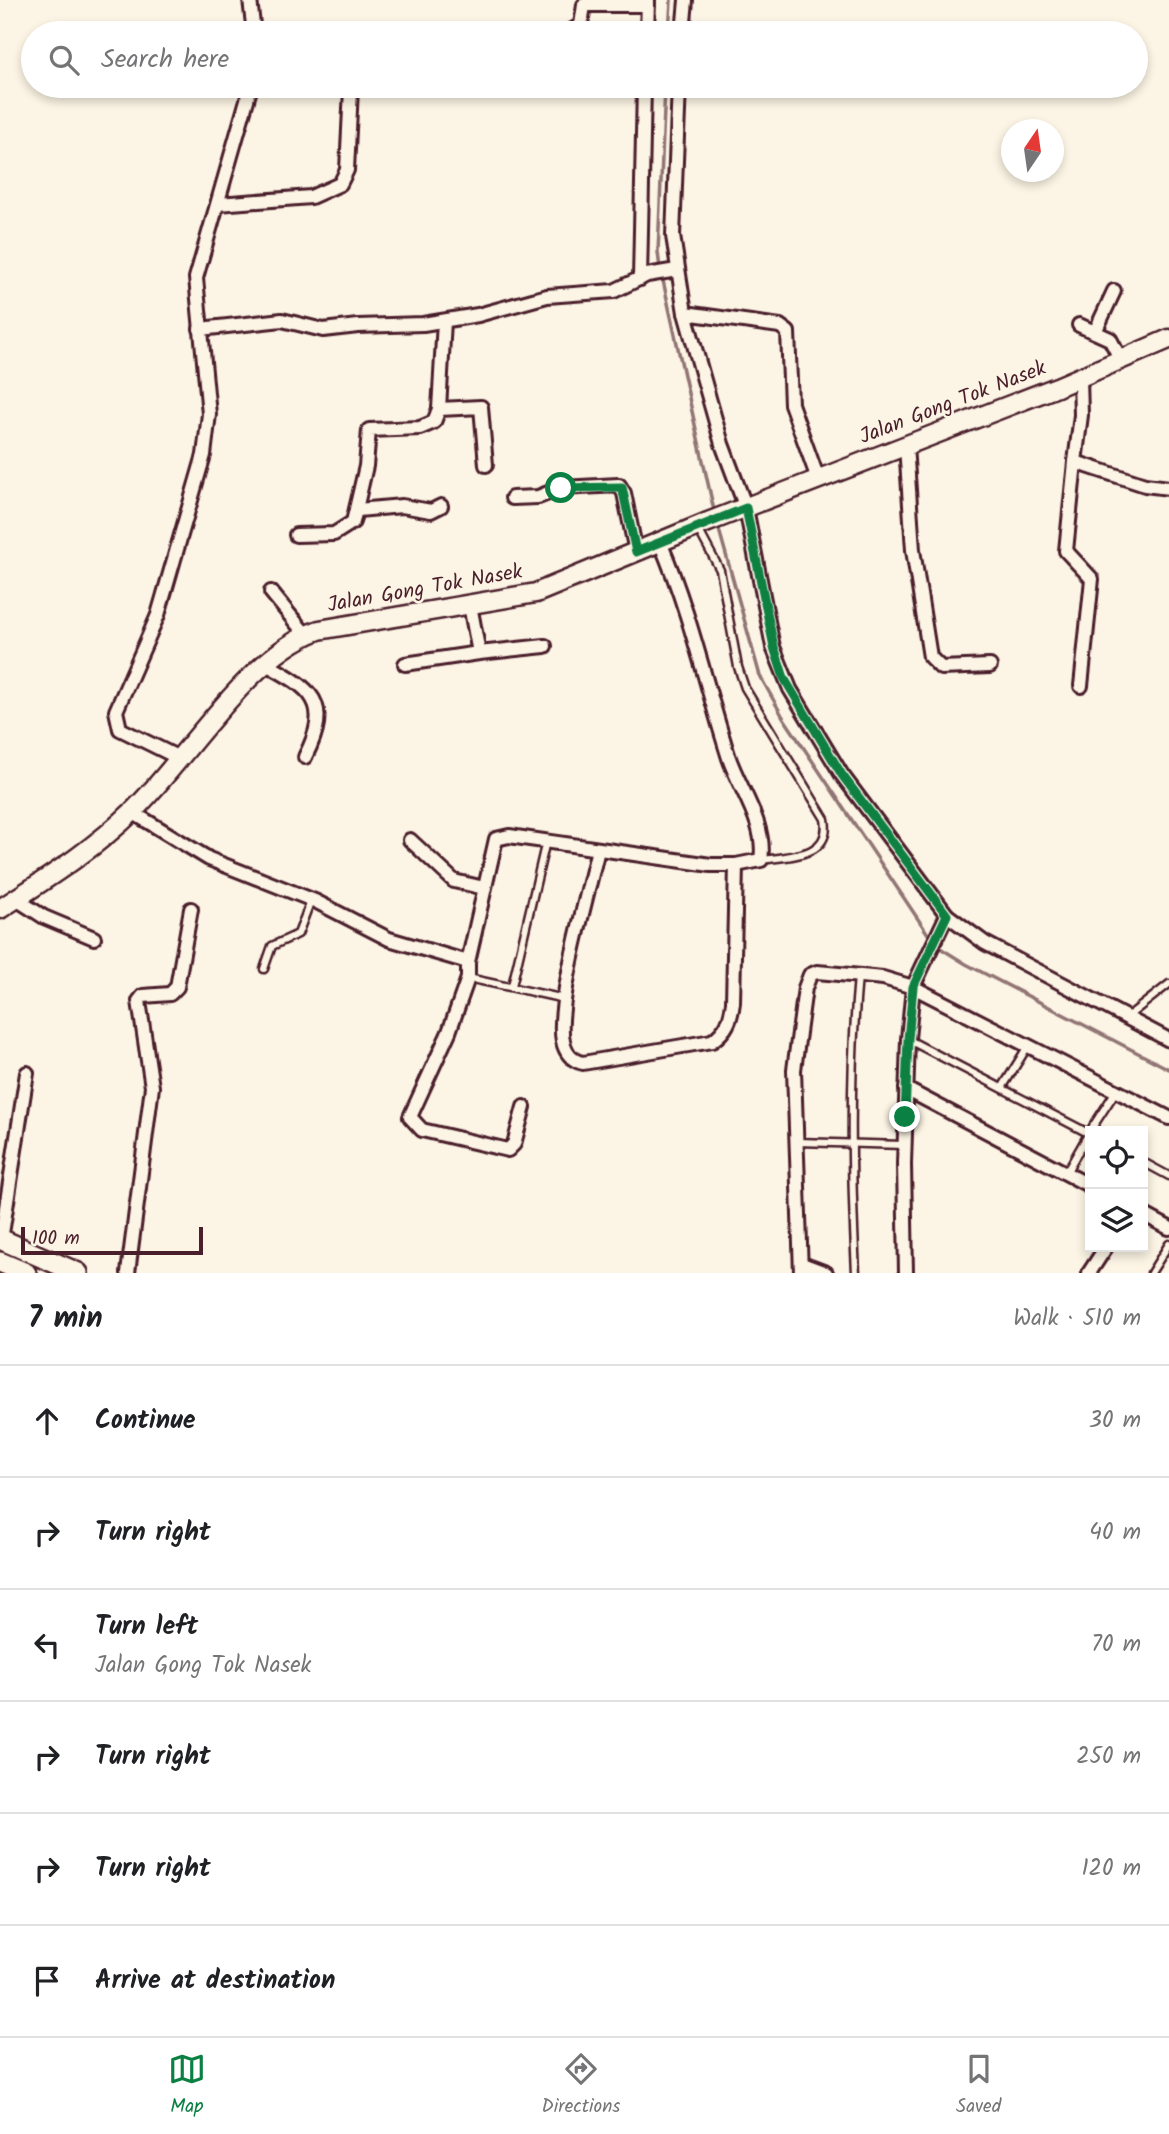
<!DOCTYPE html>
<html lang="en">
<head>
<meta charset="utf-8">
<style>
  body { margin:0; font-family:Kalam,sans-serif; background:#f6f6f6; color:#202124 }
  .controls { position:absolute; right:21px; bottom:21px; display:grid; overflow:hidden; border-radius:0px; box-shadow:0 4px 10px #0003 }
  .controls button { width:63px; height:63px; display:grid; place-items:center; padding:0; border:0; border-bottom:2px solid #e0e0e0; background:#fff; color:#202124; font:35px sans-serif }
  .compass { position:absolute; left:1001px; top:119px; width:63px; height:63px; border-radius:50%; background:#fff; box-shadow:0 4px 10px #0003; rotate:13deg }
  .scale { position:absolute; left:21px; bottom:18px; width:182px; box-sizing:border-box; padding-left:7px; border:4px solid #4a1f2b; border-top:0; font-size:19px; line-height:24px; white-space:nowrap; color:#4a1f2b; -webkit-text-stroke:5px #fcf5e5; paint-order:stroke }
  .stop { position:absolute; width:21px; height:21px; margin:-16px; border:5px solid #0b8043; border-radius:50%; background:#fff }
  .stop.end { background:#0b8043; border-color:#fff; box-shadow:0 2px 7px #0008 }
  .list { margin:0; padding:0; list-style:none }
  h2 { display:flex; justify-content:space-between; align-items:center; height:91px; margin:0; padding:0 28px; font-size:30px }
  h2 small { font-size:23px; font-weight:400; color:#757577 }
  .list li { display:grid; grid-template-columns:46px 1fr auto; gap:21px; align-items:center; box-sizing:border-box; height:112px; padding:0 28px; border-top:2px solid #e0e0e0 }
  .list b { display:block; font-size:26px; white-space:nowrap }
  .list p { margin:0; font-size:23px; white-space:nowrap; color:#757577 }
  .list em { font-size:23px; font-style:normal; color:#757577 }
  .icon { flex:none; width:38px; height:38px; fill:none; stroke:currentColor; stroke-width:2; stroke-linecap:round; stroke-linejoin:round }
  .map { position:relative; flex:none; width:1169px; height:1273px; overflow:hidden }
  .search { position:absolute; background:#fff; box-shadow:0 4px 10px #0003; left:21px; right:21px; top:21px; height:77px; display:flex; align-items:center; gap:18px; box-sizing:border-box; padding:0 24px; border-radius:38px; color:#757577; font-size:26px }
  .sheet { height:763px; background:#fff }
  nav { display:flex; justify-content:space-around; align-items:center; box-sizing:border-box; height:98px; border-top:2px solid #e0e0e0; background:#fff; font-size:19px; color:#757577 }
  nav a { display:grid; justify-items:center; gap:4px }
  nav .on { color:#0b8043 }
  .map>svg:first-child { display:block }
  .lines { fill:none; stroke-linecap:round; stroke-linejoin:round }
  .stream { stroke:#917474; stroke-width:3.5 }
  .lane-casing { stroke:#4a1f2b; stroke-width:11 }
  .street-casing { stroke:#4a1f2b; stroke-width:18 }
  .secondary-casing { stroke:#4a1f2b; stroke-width:23 }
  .primary-casing { stroke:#4a1f2b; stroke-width:24 }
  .lane { stroke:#fcf5e5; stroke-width:6 }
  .street { stroke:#fcf5e5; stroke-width:12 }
  .secondary { stroke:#fcf5e5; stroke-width:18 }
  .primary { stroke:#fcf5e5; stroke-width:19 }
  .route { stroke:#0b8043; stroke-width:9 }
  .labels { text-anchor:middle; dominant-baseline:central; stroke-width:5; stroke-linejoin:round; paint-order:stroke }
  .street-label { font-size:21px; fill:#4a1f2b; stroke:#fcf5e5 }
</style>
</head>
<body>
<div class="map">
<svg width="1169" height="1273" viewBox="0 0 1169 1273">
  <rect width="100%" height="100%" fill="#fcf5e5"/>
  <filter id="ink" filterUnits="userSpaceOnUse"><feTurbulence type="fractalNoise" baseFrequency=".0143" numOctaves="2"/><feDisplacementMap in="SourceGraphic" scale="14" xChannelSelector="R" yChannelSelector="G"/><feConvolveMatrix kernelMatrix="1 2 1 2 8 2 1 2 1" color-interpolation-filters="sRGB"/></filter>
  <g filter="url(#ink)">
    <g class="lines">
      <g class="stream">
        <path d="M669 33 671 0"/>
        <path d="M660 269 658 252 665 86"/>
        <path d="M662 276 715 515"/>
        <path d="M718 526 760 676 783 717 932 940"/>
        <path d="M937 946 966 964 1169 1069"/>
      </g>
      <defs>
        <g id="lane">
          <path d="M698 529 720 570 738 667 745 688 825 819C832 857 790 856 761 860"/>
          <path d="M264 969 272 946 298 934 311 900"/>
          <path d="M468 978 565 999"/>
          <path d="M512 986 546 841"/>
          <path d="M1127 1017 1169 984"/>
          <path d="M909 1040 1090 1134"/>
          <path d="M1002 1088 1028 1046"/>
          <path d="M1090 1131 1116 1091"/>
          <path d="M797 1142 904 1145"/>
          <path d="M1143 1162 1169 1176"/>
          <path d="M1066 1173 1090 1131"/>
          <path d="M856 1273C851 1173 849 1076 858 976"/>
          <path d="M1151 1273 1169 1244"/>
        </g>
        <g id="street">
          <path d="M250 0 254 33"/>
          <path d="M568 33 581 25 584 5H648"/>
          <path d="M647 33 648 0"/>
          <path d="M683 33 686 0"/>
          <path d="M679 86 673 236 685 313 722 444 746 508 773 647 790 689 842 775 947 915 985 943 1169 1040"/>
          <path d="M218 204 311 197 340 184 347 170 351 89"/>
          <path d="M640 279 644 86"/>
          <path d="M685 313 780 326 788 332 791 404 818 479"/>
          <path d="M1079 325 1110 339 1121 360"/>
          <path d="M200 329 282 320 323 330 358 326 423 324 478 315 547 296 614 291 647 275 677 270"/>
          <path d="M1095 332 1114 291"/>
          <path d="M1080 378 1081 415 1075 462 1145 485 1169 488"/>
          <path d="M439 409 481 407 486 465"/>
          <path d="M906 445 913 550 930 657 941 668 990 666"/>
          <path d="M1075 462 1066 551 1092 579 1081 686"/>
          <path d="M512 498 538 497 561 488 619 485 624 493 636 552"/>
          <path d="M358 510 402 506 431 511 441 506"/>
          <path d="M296 535 334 534 353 522 366 466 369 430 420 428 434 422 439 409 444 321"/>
          <path d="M271 592 306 635"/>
          <path d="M470 605 479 653 545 646"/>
          <path d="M264 663C312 689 333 702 305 757"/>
          <path d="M405 664 479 653"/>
          <path d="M181 759 120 729 116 711 158 615 204 455 209 414 196 278 251 86"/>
          <path d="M132 812 209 859 315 901 389 939 468 962"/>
          <path d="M410 840 454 881 484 888"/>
          <path d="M598 849C589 890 555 1006 563 1041 565 1052 572 1061 583 1063L712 1041C727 1030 731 1020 733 1002L736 865"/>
          <path d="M16 899 44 917 94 938"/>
          <path d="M906 1089 1090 1186"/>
          <path d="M524 1107 514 1144 508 1150 422 1130 410 1117 449 1032 468 978V962L496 839 509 836 711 865H736L761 860C767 825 740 790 729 758 706 686 690 612 660 542"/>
          <path d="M1143 1214 1169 1228"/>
          <path d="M1 1240 27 1073"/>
          <path d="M802 1264 826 1273"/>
          <path d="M128 1273 152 1087 139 1001 143 996 170 994 177 987 191 909"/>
          <path d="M801 1273 794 1070 805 988 810 975 817 972 883 978 913 987 1169 1118"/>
          <path d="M906 1273 904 1164 908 1039 913 987 947 915"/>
          <path d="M1089 1273 1106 1247"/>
        </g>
        <path id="secondary" d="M0 909C46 879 93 850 133 811 188 757 248 655 319 630L536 593 708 522 1057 387 1169 339"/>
        <g id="primary">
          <path d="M0 1239 78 1273"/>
          <path d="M0 1262 26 1273"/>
        </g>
      </defs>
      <use href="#lane" class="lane-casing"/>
      <use href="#street" class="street-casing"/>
      <use href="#secondary" class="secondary-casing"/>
      <use href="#primary" class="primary-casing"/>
      <use href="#lane" class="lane"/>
      <use href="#street" class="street"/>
      <use href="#secondary" class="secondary"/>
      <use href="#primary" class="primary"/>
    </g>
  </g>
  <g class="lines" filter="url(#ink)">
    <path class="route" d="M561 488 622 487 636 552 746 508 774 647 784 678 842 775 947 915 913 987 908 1039 905 1117"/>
  </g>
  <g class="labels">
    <g class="street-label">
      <text transform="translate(953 403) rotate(-21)">Jalan Gong Tok Nasek</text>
      <text transform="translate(425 589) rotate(-10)">Jalan Gong Tok Nasek</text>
    </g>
  </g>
</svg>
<div class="controls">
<button><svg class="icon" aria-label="locate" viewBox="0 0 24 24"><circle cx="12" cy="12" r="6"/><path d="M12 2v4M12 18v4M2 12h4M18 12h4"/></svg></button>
<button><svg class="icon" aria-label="layers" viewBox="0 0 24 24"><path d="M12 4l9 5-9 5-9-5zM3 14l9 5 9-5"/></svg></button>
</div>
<svg class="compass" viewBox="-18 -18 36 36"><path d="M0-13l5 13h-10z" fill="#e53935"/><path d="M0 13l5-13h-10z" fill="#757577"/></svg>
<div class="scale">100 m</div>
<div class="stop" style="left:561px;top:488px"></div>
<div class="stop end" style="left:905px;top:1117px"></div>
<div class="search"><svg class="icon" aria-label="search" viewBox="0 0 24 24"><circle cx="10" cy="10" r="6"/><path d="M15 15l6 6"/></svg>Search here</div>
</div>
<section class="sheet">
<h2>7 min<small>Walk · 510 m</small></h2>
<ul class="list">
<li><svg class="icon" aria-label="ahead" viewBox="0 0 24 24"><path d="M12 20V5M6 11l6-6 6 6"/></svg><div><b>Continue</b></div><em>30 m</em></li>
<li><svg class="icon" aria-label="right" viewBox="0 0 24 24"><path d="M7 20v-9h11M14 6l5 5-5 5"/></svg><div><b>Turn right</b></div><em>40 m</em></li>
<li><svg class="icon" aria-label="left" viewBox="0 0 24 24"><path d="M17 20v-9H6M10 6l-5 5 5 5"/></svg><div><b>Turn left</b><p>Jalan Gong Tok Nasek</p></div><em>70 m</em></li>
<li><svg class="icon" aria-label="right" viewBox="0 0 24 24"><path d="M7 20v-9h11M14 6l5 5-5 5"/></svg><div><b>Turn right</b></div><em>250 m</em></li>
<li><svg class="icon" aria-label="right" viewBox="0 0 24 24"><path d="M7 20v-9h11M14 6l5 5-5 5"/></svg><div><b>Turn right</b></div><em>120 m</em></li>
<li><svg class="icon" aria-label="arrive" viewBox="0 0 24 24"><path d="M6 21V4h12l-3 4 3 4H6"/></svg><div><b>Arrive at destination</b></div></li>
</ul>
</section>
<nav>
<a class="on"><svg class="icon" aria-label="map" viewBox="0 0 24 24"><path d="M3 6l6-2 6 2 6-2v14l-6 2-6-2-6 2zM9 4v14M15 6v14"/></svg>Map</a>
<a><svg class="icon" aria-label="directions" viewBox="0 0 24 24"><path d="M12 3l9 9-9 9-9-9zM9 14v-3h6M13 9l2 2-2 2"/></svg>Directions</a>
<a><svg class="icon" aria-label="saved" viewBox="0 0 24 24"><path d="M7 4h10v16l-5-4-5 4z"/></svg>Saved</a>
</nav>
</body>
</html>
